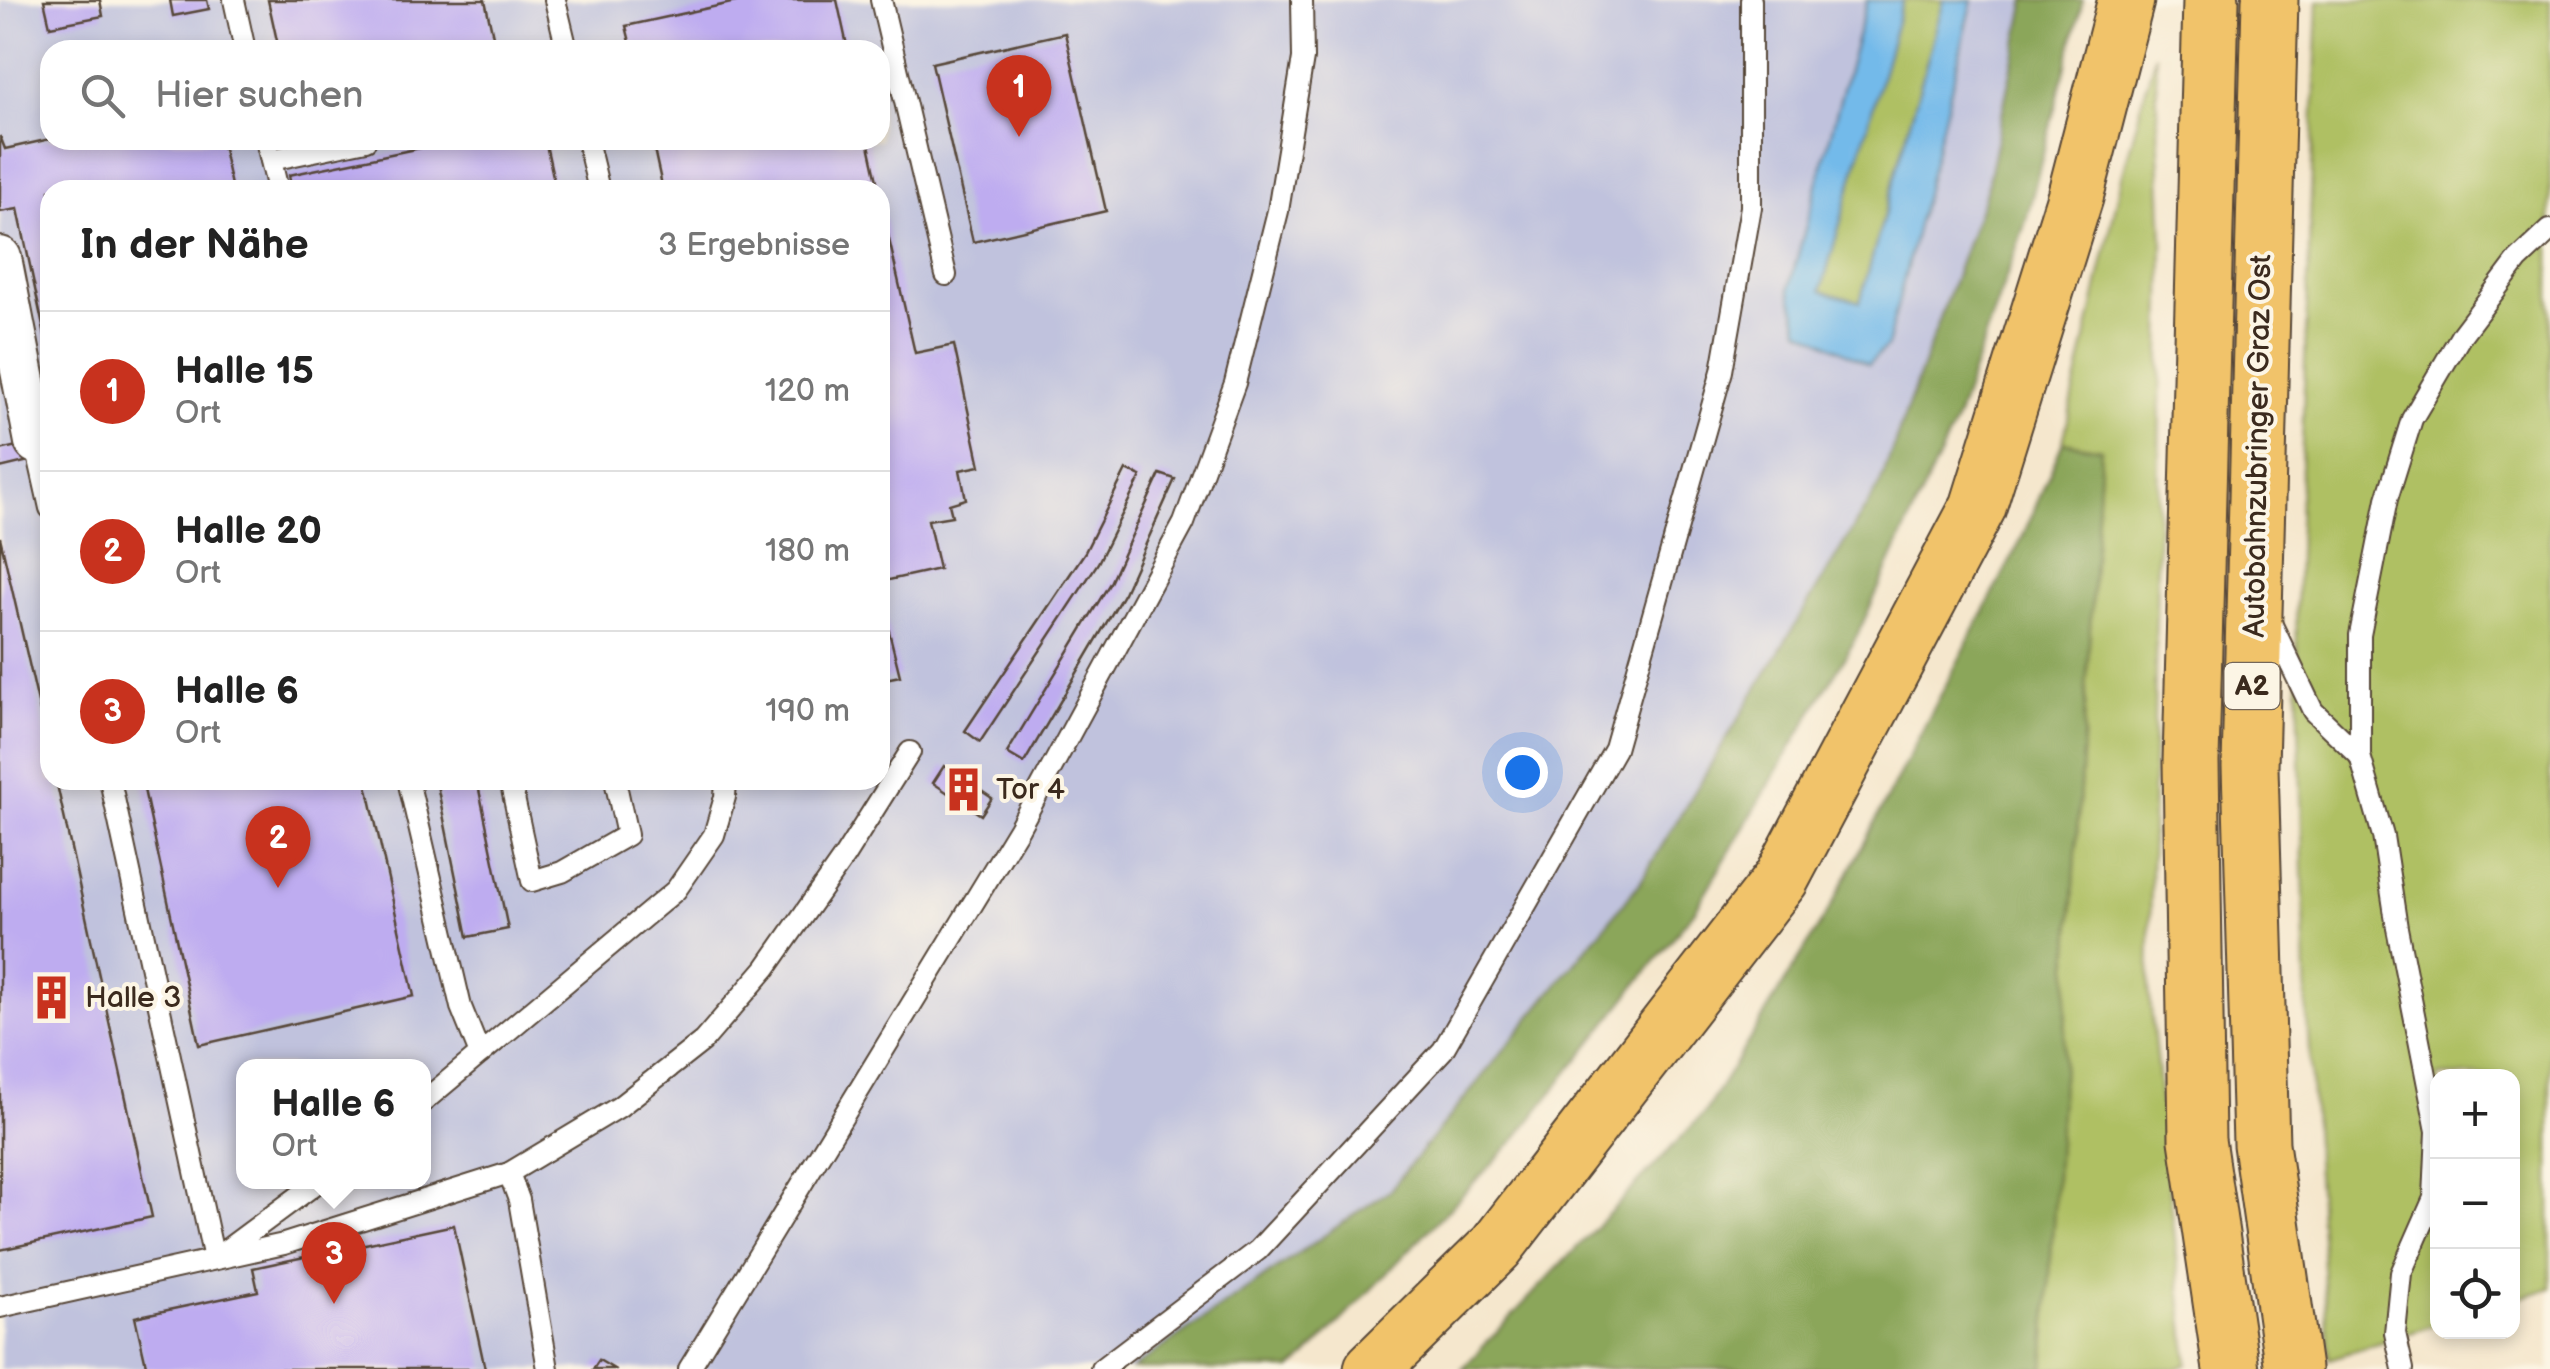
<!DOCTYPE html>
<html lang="de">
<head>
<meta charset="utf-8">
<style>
  body { margin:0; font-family:"Balsamiq Sans",sans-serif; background:#f2f2f2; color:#222 }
  .controls { position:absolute; right:30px; bottom:30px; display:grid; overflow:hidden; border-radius:20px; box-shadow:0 5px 15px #0003 }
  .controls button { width:90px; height:90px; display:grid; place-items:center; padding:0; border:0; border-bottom:2px solid #e0e0e0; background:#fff; color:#222; font:50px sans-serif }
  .you { position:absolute; left:1522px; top:772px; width:35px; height:35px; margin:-25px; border:8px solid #fff; border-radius:50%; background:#1a73e8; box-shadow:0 0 0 15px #1a73e833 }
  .badge { display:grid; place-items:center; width:65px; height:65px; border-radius:50%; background:#c8321e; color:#fff; font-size:32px; font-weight:700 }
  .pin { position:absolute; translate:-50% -82px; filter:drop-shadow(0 2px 5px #0008) }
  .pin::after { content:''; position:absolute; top:52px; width:35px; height:30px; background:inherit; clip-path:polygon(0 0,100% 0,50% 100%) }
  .popup { position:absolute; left:236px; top:1059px; width:195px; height:130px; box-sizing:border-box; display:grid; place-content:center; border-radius:20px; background:#fff; filter:drop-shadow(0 2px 8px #0005); font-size:32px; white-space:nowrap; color:#767676 }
  .popup b { font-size:38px; color:#222 }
  .popup::after { content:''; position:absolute; left:50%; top:100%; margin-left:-20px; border:20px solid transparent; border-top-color:#fff }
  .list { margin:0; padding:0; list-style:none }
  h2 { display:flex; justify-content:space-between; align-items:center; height:130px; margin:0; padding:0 40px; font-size:42px }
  h2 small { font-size:32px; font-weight:400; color:#767676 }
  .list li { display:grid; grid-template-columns:65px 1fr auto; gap:30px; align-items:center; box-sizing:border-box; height:160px; padding:0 40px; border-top:2px solid #e0e0e0 }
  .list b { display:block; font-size:38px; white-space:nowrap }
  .list p { margin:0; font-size:32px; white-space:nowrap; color:#767676 }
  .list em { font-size:32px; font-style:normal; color:#767676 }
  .icon { flex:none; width:55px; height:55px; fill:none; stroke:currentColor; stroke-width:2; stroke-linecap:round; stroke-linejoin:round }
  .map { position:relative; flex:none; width:2550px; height:1369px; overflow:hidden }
  .search { position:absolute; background:#fff; box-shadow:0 5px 15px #0003; left:40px; top:40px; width:850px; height:110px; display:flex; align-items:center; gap:25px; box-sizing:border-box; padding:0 35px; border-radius:30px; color:#767676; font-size:38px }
  .panel { position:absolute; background:#fff; box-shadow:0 5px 15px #0003; left:40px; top:180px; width:850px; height:610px; border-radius:30px }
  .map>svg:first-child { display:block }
  .industrial { fill:#c0c2dd; fill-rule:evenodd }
  .green { fill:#afc064; stroke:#757541; stroke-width:2.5 }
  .forest { fill:#8ba65a; stroke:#63683c; stroke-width:2.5 }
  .water { fill:#73baea; stroke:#577284; stroke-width:2.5 }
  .building { fill:#beacf0 }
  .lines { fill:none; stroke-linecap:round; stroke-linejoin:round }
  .lane-casing { stroke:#574638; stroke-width:24 }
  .street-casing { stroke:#574638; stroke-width:46 }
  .highway-casing { stroke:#574638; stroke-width:59 }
  .lane { stroke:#fff; stroke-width:20 }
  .street { stroke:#fff; stroke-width:42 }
  .highway { stroke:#f1c36a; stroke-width:55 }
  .labels { text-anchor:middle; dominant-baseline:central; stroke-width:8; stroke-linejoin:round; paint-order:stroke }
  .shield { fill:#fcf5e5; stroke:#75675a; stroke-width:2.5 }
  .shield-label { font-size:28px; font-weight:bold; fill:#3b2a1e }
  .street-label { font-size:30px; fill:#3b2a1e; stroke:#fcf5e5 }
  .poi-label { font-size:30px; fill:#3b2a1e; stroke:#fcf5e5; text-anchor:start }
</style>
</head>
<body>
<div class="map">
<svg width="2550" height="1369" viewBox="0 0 2550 1369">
  <rect width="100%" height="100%" fill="#fcf5e5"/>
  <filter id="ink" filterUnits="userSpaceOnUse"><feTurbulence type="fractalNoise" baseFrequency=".01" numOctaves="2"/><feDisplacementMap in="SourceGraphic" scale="20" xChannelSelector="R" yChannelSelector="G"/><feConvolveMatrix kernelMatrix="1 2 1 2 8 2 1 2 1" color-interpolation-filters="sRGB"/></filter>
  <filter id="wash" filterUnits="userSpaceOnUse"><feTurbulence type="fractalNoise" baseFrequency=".0048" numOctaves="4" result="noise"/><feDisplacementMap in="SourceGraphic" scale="40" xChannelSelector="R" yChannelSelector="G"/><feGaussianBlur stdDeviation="2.25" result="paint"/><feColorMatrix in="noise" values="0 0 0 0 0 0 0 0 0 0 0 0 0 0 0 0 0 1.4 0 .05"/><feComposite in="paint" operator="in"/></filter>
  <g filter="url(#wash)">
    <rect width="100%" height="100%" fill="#f5e7cd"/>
    <path class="industrial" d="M0 0H2026L1986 191 1880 484 1639 884 1390 1190 1132 1369H0ZM50 50H880V140H50ZM50 190H880V780H50ZM244 1066H424V1182H244Z"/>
    <g class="green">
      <path d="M1903 0H1944L1860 302 1821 291Z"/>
      <path d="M2318 0H2550V1288L2513 1300 2512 1076H2438L2437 1324 2329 1359 2307 1018 2296 611Z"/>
      <path d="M2155 54 2163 243 2149 989 2188 1364 2176 1369H2044L2101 449 2063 442 2122 177Z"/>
    </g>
    <g class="forest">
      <path d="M2026 0H2083L2025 224 1956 419 1855 640 1695 910 1515 1140 1306 1357 1291 1369H1132L1390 1190 1639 884 1880 484 1986 191Z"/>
      <path d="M2063 442 2101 449 2044 1369H1462L1705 1112 1832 905 2023 536Z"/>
    </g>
    <path class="water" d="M1867 0H1903L1821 291 1860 302 1944 0H1973L1887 347 1868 364 1800 329 1789 288Z"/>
    <g id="blocks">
      <g class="building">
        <path d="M44 0H100L103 16 50 26Z"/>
        <path d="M170 0H207L209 9 173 16Z"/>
        <path d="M268 0H485L496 50H279Z"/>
        <path d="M745 0H837L848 50H632L626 26Z"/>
        <path d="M1065 33 1106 211 973 242 932 63Z"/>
        <path d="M0 136 5 149 50 139 221 140 232 190H50L48 350 18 209 0 212Z"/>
        <path d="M459 140H545L556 190H292L289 175Z"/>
        <path d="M652 140H868L879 190H663Z"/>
        <path d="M880 200 915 353 954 345 980 466 960 470 966 499 949 504 952 516 928 520 939 569 880 582Z"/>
        <path d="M50 438V456L0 468V450Z"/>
        <path d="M1126 470 1141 476 1098 563 980 742 965 731 1085 552Z"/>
        <path d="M1160 474 1175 479 1124 593 1024 763 1007 753 1110 583Z"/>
        <path d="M0 537 50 755V780H56L152 1217 0 1250Z"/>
        <path d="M880 595 900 676 880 680Z"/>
        <path d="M944 766 992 798 981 815 933 783Z"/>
        <path d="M142 780H366L414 996 199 1045Z"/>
        <path d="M436 780H477L508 929 468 937Z"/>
        <path d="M454 1225 485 1369H147L135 1317 258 1291 253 1268Z"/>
        <path d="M599 1360 614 1369H593Z"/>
      </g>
    </g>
  </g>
  <g filter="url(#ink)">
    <use href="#blocks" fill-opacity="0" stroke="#574638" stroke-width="2.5"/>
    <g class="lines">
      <defs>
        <g id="lane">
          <path d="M234 0 245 50"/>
          <path d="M555 0 567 50"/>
          <path d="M881 0 946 275"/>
          <path d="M266 140 278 190"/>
          <path d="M587 140 599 190"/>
          <path d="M271 160 366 140"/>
          <path d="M39 459 50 508"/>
          <path d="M2271 623 2313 711 2360 756"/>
          <path d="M110 780 214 1259 318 1182"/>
          <path d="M408 780 461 1007 480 1054"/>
          <path d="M510 780 532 881 562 872 627 835 615 780"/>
          <path d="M424 1101 676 890 714 835 725 797 726 780"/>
          <path d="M509 1173 519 1200 548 1369"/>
          <path d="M0 1307 284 1244 509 1173 619 1107 703 1041 766 968 844 857 910 752"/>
          <path d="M689 1369 1019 828 1184 523 1235 383 1278 211 1303 58 1302 0"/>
          <path d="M1101 1369 1258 1250 1443 1050 1615 749 1722 371 1751 207V0"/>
          <path d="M2403 1369 2395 1333 2401 1273 2434 1198 2437 1131 2397 928 2383 836 2360 756V635L2387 499 2412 419 2462 334 2518 260 2550 230"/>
        </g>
        <path id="street" d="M0 258 36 442"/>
        <g id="highway">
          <path d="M2211 0 2191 762 2197 1140 2231 1369"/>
          <path d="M2270 0 2250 767 2261 1144 2293 1369"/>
          <path d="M1372 1369 1496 1247 1781 879 1978 507 2075 197 2126 0"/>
        </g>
      </defs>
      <use href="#lane" class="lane-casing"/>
      <use href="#street" class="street-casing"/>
      <use href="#highway" class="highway-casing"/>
      <use href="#lane" class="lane"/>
      <use href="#street" class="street"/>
      <use href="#highway" class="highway"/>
    </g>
  </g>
  <defs>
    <symbol id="building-bare" viewBox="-9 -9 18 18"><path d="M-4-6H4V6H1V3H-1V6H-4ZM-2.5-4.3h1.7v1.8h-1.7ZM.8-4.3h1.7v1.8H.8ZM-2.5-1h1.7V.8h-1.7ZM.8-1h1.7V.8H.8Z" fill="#c8321e" stroke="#fcf5e5" stroke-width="2.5" paint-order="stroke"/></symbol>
  </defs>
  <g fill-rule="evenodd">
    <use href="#building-bare" x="932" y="758" width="63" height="63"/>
    <use href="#building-bare" x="20" y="966" width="63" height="63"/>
  </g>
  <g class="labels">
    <rect class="shield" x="2224.5" y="663" width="55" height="46" rx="8"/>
    <g class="shield-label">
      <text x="2252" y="686">A2</text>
    </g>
    <g class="street-label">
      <text transform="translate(2258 446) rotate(-89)">Autobahnzubringer Graz Ost</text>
    </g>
    <g class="poi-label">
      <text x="996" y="790">Tor 4</text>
      <text x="85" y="998">Halle 3</text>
    </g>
  </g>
</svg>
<div class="controls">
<button>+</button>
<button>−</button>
<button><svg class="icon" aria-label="locate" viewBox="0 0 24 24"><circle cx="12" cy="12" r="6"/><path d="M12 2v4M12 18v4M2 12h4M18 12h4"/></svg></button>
</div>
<div class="you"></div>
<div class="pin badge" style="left:1019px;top:137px">1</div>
<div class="pin badge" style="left:278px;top:888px">2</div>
<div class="pin badge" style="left:334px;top:1304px">3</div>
<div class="popup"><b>Halle 6</b>Ort</div>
<div class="search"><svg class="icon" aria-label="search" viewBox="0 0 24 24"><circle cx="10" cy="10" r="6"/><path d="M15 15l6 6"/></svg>Hier suchen</div>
<section class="panel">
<h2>In der Nähe<small>3 Ergebnisse</small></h2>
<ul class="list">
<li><span class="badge">1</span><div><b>Halle 15</b><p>Ort</p></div><em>120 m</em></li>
<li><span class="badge">2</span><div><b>Halle 20</b><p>Ort</p></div><em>180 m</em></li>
<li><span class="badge">3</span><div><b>Halle 6</b><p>Ort</p></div><em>190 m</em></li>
</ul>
</section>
</div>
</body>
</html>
